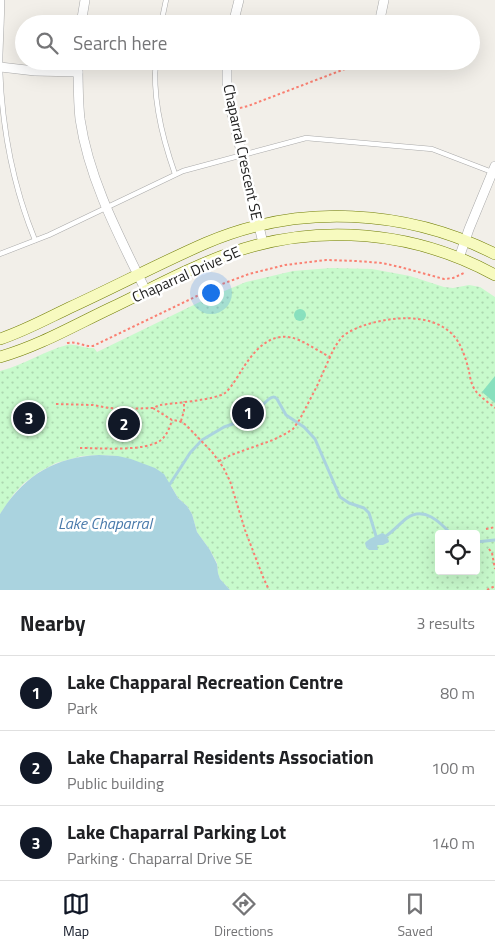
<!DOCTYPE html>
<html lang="en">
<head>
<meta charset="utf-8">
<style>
  body { margin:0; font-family:"Titillium Web",sans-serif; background:#f6f6f6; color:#202124 }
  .controls { position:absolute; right:15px; bottom:15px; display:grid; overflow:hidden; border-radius:5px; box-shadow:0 5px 20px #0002 }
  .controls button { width:45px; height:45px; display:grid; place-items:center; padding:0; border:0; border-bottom:1px solid #e0e0e0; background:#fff; color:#202124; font:25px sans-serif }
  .you { position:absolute; left:210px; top:292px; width:18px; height:18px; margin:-12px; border:4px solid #fff; border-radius:50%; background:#1a73e8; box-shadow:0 0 0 8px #1a73e833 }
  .badge { display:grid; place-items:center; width:32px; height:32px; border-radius:50%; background:#111827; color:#fff; font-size:16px; font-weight:700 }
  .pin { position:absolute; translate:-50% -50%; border:2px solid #fff; box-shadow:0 1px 5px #0006 }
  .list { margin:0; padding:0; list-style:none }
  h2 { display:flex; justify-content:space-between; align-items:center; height:65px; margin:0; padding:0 20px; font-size:21px }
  h2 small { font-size:16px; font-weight:400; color:#757577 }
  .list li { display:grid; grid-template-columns:32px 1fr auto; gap:15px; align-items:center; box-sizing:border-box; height:75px; padding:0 20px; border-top:1px solid #e0e0e0 }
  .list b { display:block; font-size:19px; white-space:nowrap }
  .list p { margin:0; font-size:16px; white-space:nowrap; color:#757577 }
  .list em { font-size:16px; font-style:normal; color:#757577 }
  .icon { flex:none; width:28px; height:28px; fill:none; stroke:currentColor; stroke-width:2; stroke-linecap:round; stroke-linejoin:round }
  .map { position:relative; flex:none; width:495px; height:590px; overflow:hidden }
  .search { position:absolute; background:#fff; box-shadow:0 5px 20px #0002; left:15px; right:15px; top:15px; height:55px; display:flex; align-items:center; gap:12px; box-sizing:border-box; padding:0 18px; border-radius:28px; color:#757577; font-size:19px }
  .sheet { height:290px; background:#fff }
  nav { display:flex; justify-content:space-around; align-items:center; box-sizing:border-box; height:70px; border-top:1px solid #e0e0e0; background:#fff; font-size:14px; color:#757577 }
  nav a { display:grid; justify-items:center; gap:2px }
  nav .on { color:#111827 }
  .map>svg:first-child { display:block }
  .park { fill:url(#park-dots); fill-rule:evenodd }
  .pitch { fill:#88e0be }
  .water { fill:#aad3df }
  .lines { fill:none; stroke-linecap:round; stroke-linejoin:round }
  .stream { stroke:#aad3df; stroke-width:3 }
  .lane-casing { stroke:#a9a9a9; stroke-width:5.5 }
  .street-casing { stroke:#a9a9a9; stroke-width:10 }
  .secondary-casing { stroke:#707d05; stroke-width:12 }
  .path { stroke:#fa8072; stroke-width:2; stroke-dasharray:2.5 2.5; stroke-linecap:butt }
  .lane { stroke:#fff; stroke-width:4.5 }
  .street { stroke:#fff; stroke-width:9 }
  .secondary { stroke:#f7fabf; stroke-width:11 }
  .labels { text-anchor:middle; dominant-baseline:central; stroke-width:5; stroke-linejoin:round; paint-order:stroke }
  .street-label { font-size:15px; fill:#222; stroke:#fff }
  .water-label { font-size:16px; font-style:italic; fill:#4a7aab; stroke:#fff }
</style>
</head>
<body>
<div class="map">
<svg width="495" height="590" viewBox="0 0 495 590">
  <defs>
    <pattern id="park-dots" width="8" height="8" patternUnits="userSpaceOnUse" patternTransform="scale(1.25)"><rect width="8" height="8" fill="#c8facc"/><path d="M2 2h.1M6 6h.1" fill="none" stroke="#acd6af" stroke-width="1.8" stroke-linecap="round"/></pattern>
  </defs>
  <rect width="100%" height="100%" fill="#f2efe9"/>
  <path class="park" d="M331 268 372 269 410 276 444 287 453 288 469 285 480 287 495 297V590H230L220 579 218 573 217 563 210 550 197 532 192 514 187 506 178 498 170 484 118 456 99 455 82 456 56 463 39 472 23 484 13 495 0 514V371C24 365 44 351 67 345 74 343 84 349 94 348L97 352 210 297 246 282 293 271ZM439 534H476V571H439Z"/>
  <g class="pitch">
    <circle cx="300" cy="315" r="6"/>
    <path d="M495 376V403L482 392Z"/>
  </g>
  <g class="water">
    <path d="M99 455 118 456 131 459 155 468 164 474 178 498 187 506 192 514 197 532 210 550 217 564 218 573 220 579 230 590H0V514C24 476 54 457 99 455Z"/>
    <path d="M382 533C385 533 389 539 389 542L383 545H378L377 546 378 550H369L366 547 365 543C368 539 376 536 382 533Z"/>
  </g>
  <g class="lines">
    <g class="stream">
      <path d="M170 484 190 453 202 440 224 427 247 419 269 399C272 397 274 396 277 399L286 415 304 427 315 439 340 497 349 503 364 508 369 513 376 536"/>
      <path d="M386 536C394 531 400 523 407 518 424 506 440 522 451 534"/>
      <path d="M476 542 495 540"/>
    </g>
    <defs>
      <g id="lane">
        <path d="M2 0C2 23 0 46 0 69 2 127 13 186 35 240"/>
        <path d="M161 24 166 0"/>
        <path d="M156 61C152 97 163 140 175 174"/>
        <path d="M0 254 49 235 183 171 306 138 432 149 492 172"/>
      </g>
      <g id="street">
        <path d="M81 24 85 0"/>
        <path d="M233 24 239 0"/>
        <path d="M379 24 384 0"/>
        <path d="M78 61C78 81 78 100 80 119 89 180 119 236 146 291"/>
        <path d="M227 61V83L231 110 263 243"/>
        <path d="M0 67 35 71 78 72"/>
        <path d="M459 258 469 229 495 166"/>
      </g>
      <g id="secondary">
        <path d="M0 339C24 331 46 319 69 308 115 287 160 263 206 243 299 203 406 209 495 254"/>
        <path d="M0 357C39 346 75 325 111 308 151 289 190 267 231 253 318 222 415 231 495 275"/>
      </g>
    </defs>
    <use href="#lane" class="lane-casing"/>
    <use href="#street" class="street-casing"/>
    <use href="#secondary" class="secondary-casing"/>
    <g class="path">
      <path d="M240 108 248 106 358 64"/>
      <path d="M67 343C77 341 84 347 93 346L222 284 249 274 285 265 326 260 357 261 382 263 400 267 444 279 453 278 464 273"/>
      <path d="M56 404 93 405 109 408 124 409 153 408 160 405C174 403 215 400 225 393 232 387 238 376 243 368 256 348 273 329 299 340 310 345 320 352 330 357 333 350 337 343 342 337 347 332 355 329 362 326 389 317 428 312 451 333 461 342 466 359 469 371 470 377 471 384 475 390 480 397 488 402 495 408"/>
      <path d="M153 408 172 420 179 421 186 425 212 452 223 467 230 481 245 530 263 577 269 590"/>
      <path d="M181 421 184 411V401"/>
      <path d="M80 448C99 448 146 452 161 440 167 435 170 427 172 420"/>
      <path d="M219 461 231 455 273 440 285 434 293 429 300 419 317 386 330 357"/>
      <path d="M486 529 495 527"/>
      <path d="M489 549 492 553 495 569"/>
      <path d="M487 590 495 586"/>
    </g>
    <use href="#lane" class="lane"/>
    <use href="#street" class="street"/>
    <use href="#secondary" class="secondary"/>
  </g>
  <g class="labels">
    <g class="street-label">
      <text transform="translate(243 152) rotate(78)">Chaparral Crescent SE</text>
      <text transform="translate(186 274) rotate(-24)">Chaparral Drive SE</text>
    </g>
    <g class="water-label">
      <text x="105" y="523">Lake Chaparral</text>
    </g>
  </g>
</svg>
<div class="controls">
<button><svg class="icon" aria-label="locate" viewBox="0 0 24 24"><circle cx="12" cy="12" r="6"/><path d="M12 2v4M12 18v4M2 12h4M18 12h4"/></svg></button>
</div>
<div class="you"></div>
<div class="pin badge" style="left:248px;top:413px">1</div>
<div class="pin badge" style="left:124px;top:424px">2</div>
<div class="pin badge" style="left:29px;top:418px">3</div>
<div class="search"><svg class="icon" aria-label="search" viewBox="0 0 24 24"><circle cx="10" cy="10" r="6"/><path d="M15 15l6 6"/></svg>Search here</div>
</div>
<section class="sheet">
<h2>Nearby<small>3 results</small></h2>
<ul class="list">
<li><span class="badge">1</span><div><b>Lake Chapparal Recreation Centre</b><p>Park</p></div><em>80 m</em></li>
<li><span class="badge">2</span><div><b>Lake Chaparral Residents Association</b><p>Public building</p></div><em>100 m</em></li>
<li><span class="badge">3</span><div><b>Lake Chaparral Parking Lot</b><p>Parking · Chaparral Drive SE</p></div><em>140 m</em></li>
</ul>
</section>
<nav>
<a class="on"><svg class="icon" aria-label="map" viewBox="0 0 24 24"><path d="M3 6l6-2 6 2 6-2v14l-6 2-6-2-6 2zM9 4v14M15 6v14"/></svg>Map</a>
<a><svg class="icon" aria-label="directions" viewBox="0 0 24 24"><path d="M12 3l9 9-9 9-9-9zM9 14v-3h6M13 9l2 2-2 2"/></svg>Directions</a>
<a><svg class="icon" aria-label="saved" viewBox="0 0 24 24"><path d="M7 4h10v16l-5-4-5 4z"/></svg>Saved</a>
</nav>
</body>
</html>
